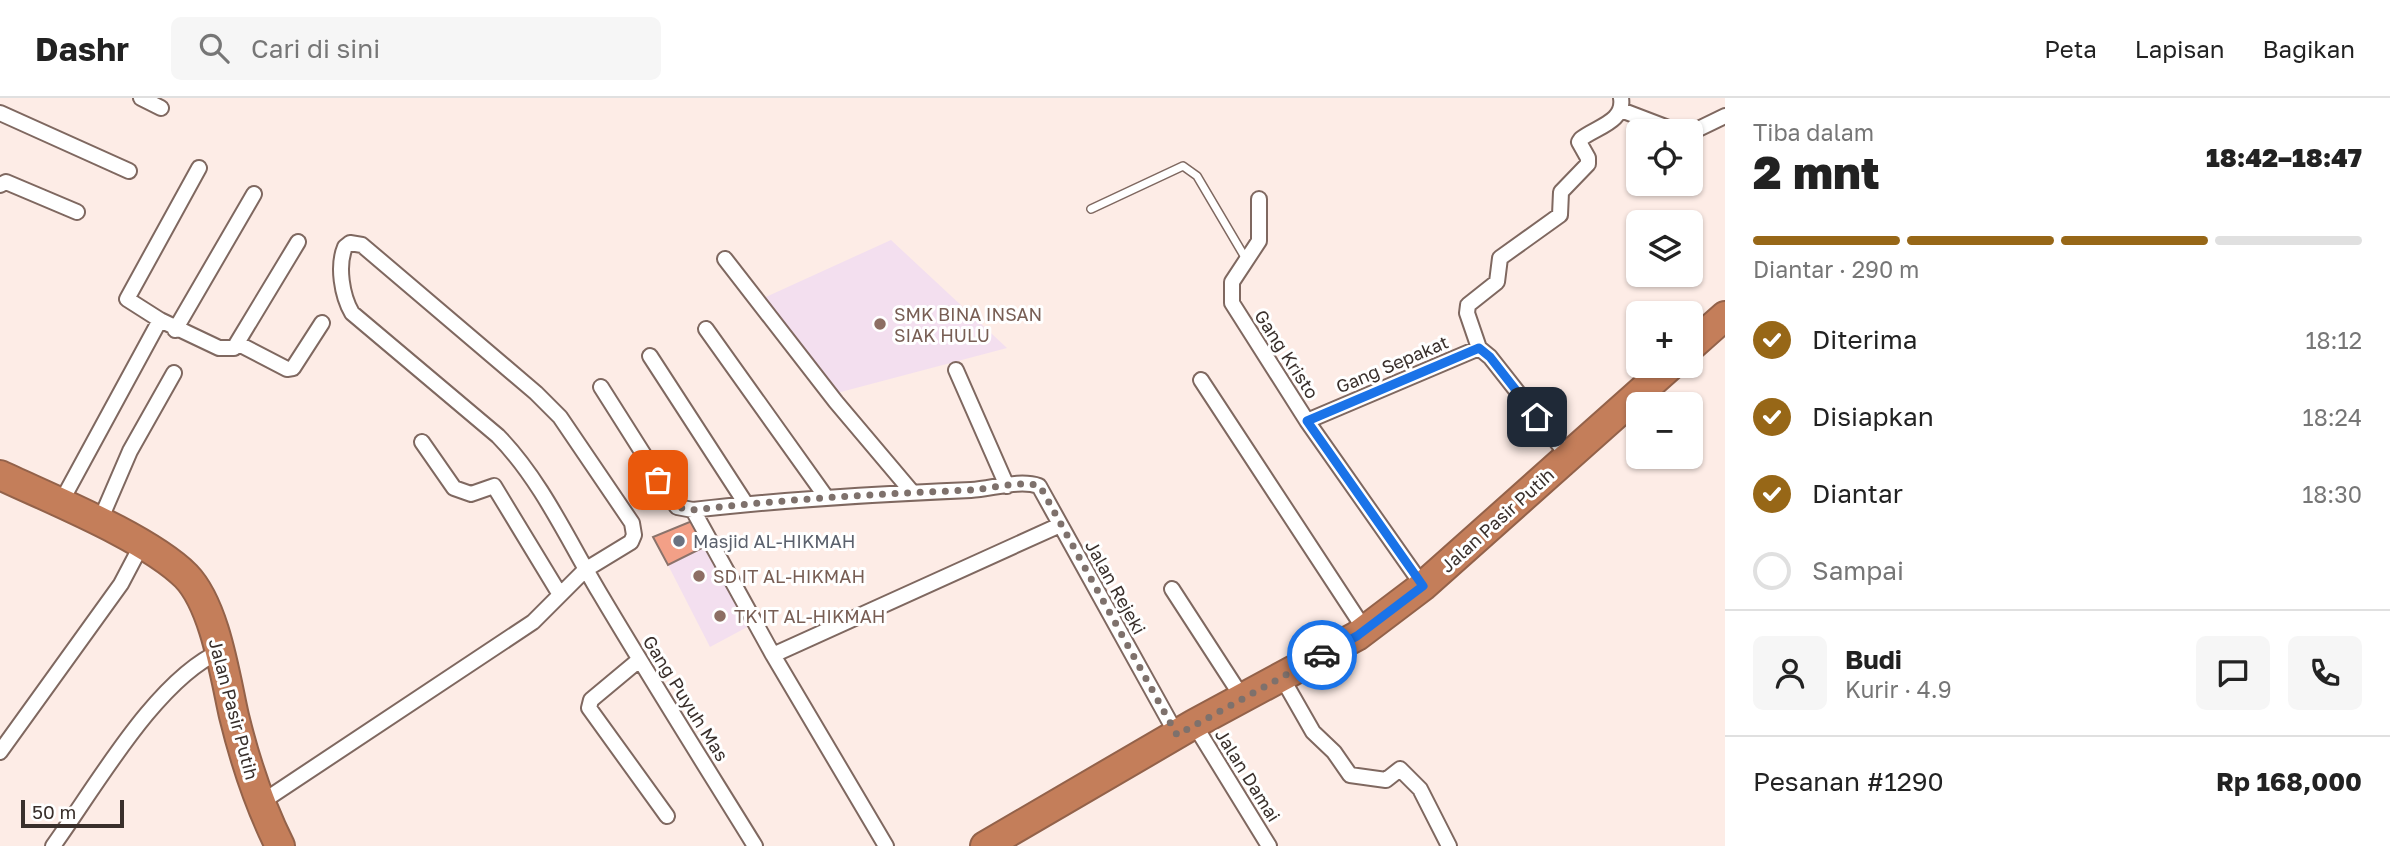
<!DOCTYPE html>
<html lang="id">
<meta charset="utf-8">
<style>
body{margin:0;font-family:"Golos Text",sans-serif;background:#f6f6f6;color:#222;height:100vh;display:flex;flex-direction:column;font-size:26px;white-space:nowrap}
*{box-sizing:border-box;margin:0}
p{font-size:23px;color:#767676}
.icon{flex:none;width:38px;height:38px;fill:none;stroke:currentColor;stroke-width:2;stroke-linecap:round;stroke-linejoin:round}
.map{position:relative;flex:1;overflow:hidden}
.panel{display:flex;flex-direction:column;background:#fff;width:665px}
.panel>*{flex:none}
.buttons{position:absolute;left:1626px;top:21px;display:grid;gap:14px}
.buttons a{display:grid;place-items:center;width:77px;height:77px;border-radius:10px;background:#fff;box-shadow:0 2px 5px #0004;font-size:35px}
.scale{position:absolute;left:21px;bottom:18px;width:103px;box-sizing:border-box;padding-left:7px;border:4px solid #392f2b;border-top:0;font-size:19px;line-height:24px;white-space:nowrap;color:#392f2b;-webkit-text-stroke:5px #fff;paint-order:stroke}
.pin{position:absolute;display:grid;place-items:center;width:60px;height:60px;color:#fff;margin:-30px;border-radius:14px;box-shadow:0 4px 10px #0006}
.courier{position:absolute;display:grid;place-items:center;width:70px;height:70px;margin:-35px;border:5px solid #1a73e8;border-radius:50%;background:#fff;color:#222;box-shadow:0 2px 9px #0007}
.headline em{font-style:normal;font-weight:800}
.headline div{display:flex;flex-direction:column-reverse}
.headline{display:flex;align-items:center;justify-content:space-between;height:119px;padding:0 28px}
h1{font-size:46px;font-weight:800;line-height:52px}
.bar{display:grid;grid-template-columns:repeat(4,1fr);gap:10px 7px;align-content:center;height:84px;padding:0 28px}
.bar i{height:9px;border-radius:5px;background:#e0e0e0}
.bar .on{background:#976717}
.bar p{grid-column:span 4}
.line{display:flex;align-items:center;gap:18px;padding:0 28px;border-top:2px solid #e0e0e0}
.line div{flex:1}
.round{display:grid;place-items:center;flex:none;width:74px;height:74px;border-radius:10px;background:#f6f6f6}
ol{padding:0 28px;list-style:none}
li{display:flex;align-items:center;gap:21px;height:77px}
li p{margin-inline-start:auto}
li .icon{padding:7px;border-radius:50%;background:#976717;color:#fff;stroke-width:4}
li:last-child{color:#767676}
li i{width:38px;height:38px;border:4px solid #e0e0e0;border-radius:50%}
header{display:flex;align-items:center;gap:42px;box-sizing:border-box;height:98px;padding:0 35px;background:#fff;border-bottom:2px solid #e0e0e0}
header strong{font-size:33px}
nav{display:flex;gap:38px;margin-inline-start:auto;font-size:24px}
.search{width:490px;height:63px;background:#f6f6f6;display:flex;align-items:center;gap:18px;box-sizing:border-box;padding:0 24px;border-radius:10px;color:#767676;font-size:26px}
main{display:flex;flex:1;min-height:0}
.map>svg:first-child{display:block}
.education{fill:#f3dfef}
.building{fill:#f3a087;stroke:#8b736b;stroke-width:2}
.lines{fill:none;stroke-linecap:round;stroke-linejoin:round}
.lane-casing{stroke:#7f6860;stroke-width:10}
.street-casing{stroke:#7f6860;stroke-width:18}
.highway-casing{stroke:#93624a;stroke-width:32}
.lane{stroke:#fff;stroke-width:7}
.street{stroke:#fff;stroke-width:14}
.highway{stroke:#c47e5a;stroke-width:28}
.done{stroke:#7e716c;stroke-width:7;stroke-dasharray:0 12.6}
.route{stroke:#1a73e8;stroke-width:9}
.education-dot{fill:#8d6e63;stroke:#fff;stroke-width:2.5}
.worship-dot{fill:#6b7280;stroke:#fff;stroke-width:2.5}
.labels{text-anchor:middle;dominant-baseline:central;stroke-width:6;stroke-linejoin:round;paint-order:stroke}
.education-label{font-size:18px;fill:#785e54;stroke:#fff;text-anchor:start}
.street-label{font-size:18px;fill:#392f2b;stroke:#fff}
.worship-label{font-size:18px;fill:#5b616d;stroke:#fff;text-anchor:start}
</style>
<header>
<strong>Dashr</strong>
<div class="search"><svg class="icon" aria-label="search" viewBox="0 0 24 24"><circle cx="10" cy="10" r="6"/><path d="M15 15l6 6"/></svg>Cari di sini</div>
<nav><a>Peta</a><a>Lapisan</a><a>Bagikan</a></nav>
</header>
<main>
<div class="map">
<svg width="1725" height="748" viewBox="0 0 1725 748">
<rect width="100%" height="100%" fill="#fdece6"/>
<!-- education -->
<path class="education" d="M 891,142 L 1007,250 L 837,295 L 759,202 Z
M 706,448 L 751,527 L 710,549 L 668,467 Z"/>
<!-- building -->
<path class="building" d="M 692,423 L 706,448 L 668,467 L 653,439 Z"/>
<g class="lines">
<!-- lane casing -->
<g class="lane-casing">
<path id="lane" d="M 1091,111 L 1183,68 L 1197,78 L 1246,161"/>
</g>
<!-- street casing -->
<g class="street-casing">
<path id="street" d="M 141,0 L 161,10
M 1621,12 L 1676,33
M 0,15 L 129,73
M 1690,35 L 1725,18
M 0,87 L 6,84 L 77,114
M 1259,101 L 1259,143 L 1232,184 L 1232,205 L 1307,323 L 1423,488
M 725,161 L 836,304 L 912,394
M 160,222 L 127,201 L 199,70
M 706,231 L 826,399
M 175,232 L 254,96
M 237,245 L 287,271 L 293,270 L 322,225
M 1479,250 L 1467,215 L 1468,207 L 1497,184 L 1500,160 L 1560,117 L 1561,94 L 1588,66 L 1588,60 L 1579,44 L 1581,41 C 1596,29 1625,24 1621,0
M 650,258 L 746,406
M 956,272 L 1007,388
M 1201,282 L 1365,532
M 601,289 L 677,409 L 693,412 C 786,401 878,396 971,392 C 992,391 1019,381 1039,388 L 1177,637
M 1307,323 L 1479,250 L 1490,259 L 1568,358
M 422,344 L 454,390 L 471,396 L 494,388 L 559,495
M 60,406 L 160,222 L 219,250 L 234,250 L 298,144
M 693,412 L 773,557 L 886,748
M 99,425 L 130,353 L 174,275
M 1172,491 L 1242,599
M 773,557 L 1060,427
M 639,562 L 591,602 L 589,610 L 667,718
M 1281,578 L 1313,634 L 1334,654 L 1350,677 L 1386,682 L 1400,671 L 1420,691 L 1449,748
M 1194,626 L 1269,748
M 0,654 L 121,486 L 141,448
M 259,706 L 533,524 L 585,472 L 631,444 L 634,437 L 632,425 L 560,319 L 536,295 L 362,147 L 350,145 L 345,149 C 337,168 342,198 352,215 L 498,338 C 541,382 568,442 599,494 C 650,580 703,664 755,748
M 53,748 C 95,690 156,581 221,553"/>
</g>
<!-- highway casing -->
<g class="highway-casing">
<path id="highway" d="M 1690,249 L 1725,218
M 0,377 C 51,401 148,440 186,478 C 215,508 225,578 234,618 C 245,663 259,706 280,748
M 985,748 L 1194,626 L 1357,538 L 1423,488 L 1670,268"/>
</g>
<!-- lane -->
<use href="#lane" class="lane"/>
<!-- street -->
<use href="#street" class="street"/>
<!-- highway -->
<use href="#highway" class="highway"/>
</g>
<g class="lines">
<!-- done -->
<path class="done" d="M 658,382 L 677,409 L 693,412 C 786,401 878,396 971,392 C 992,391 1018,382 1040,388 L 1177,637 L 1322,557"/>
<!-- route -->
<path class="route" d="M 1322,557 L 1357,538 L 1423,488 L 1307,323 L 1479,250 L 1490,259 L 1537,319"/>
</g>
<!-- markers -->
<g class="education-dot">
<circle cx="880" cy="226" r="7"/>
<circle cx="699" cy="478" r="7"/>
<circle cx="720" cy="518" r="7"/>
</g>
<circle class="worship-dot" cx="679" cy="443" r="7"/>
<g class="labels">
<!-- education labels -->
<g class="education-label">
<text x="894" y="216">SMK BINA INSAN<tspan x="894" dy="21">SIAK HULU</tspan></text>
<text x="713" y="478">SD IT AL-HIKMAH</text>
<text x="734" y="518">TK IT AL-HIKMAH</text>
</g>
<!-- street labels -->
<g class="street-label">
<text transform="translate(1287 256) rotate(57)">Gang Kristo</text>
<text transform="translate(1392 266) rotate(-23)">Gang Sepakat</text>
<text transform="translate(1497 422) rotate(-42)">Jalan Pasir Putih</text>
<text transform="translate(1116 489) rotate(61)">Jalan Rejeki</text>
<text transform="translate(686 600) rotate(58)">Gang Puyuh Mas</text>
<text transform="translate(234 611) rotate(75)">Jalan Pasir Putih</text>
<text transform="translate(1248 677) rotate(58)">Jalan Damai</text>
</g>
<!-- worship labels -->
<g class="worship-label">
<text x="693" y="443">Masjid AL-HIKMAH</text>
</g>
</g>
</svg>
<div class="buttons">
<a><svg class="icon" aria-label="locate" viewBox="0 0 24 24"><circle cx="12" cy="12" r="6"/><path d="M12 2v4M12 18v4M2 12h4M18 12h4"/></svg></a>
<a><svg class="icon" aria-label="layers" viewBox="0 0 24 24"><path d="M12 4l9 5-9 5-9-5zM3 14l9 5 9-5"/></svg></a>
<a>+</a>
<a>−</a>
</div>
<div class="scale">50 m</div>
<div class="pin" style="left:658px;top:382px;background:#ea580c"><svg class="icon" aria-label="bag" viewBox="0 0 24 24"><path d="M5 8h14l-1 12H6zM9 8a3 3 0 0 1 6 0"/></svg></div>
<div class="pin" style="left:1537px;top:319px;background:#1f2937"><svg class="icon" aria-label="home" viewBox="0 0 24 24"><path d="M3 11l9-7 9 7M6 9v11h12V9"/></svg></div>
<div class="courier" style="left:1322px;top:557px"><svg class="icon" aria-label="car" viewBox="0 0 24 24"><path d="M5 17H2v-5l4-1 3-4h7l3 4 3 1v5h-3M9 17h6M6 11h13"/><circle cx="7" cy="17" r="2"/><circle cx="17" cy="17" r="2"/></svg></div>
</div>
<section class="panel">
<div class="headline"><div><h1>2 mnt</h1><p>Tiba dalam</p></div><em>18:42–18:47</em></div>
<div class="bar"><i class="on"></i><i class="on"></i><i class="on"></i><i></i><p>Diantar · 290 m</p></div>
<ol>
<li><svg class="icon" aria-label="check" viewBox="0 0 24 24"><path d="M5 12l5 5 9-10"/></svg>Diterima<p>18:12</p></li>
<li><svg class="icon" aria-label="check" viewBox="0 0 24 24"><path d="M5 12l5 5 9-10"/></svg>Disiapkan<p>18:24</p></li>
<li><svg class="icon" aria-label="check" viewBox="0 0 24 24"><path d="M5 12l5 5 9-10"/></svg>Diantar<p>18:30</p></li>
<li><i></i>Sampai</li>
</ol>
<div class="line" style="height:126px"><a class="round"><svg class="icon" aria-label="person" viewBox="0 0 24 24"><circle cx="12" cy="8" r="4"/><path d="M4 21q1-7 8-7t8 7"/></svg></a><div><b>Budi</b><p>Kurir · 4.9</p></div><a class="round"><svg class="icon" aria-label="chat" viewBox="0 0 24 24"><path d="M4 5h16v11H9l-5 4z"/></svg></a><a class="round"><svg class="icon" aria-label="phone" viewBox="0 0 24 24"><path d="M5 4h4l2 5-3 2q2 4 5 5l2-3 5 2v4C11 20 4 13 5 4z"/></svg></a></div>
<div class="line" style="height:91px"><div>Pesanan #1290</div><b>Rp 168,000</b></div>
</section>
</main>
